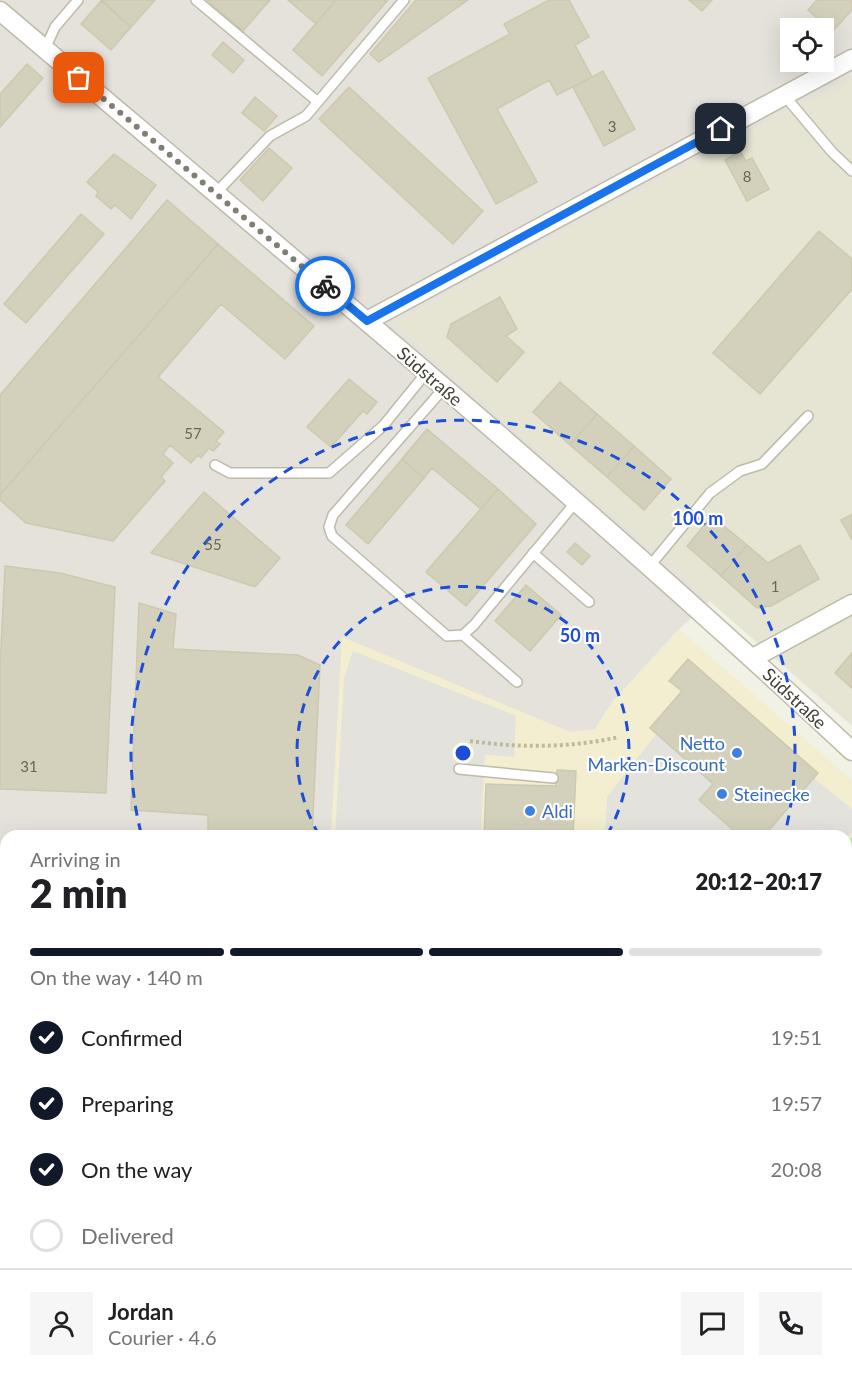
<!DOCTYPE html>
<meta charset="utf-8">
<style>
body{margin:0;font-family:Lato,sans-serif;background:#f6f6f6;color:#202124;height:100vh;display:flex;flex-direction:column;font-size:22px;white-space:nowrap}
*{box-sizing:border-box;margin:0}
p{font-size:20px;color:#757577}
.icon{flex:none;width:33px;height:33px;fill:none;stroke:currentColor;stroke-width:2;stroke-linecap:round;stroke-linejoin:round}
.map{position:relative;flex:1;overflow:hidden}
.sheet{position:absolute;left:0px;top:830px;width:852px;height:560px;display:flex;flex-direction:column;background:#fff;border-radius:18px 18px 0 0;box-shadow:0 6px 24px #0002}
.sheet>*{flex:none}
.tools{position:absolute;left:780px;top:18px;display:grid;gap:12px}
.tools a{display:grid;place-items:center;width:54px;height:54px;border-radius:0px;background:#fff;box-shadow:0 6px 24px #0002;font-size:30px}
.pin{position:absolute;display:grid;place-items:center;width:51px;height:51px;color:#fff;margin:-26px;border-radius:12px;box-shadow:0 3px 9px #0006}
.courier{position:absolute;display:grid;place-items:center;width:60px;height:60px;margin:-30px;border:4px solid #1a73e8;border-radius:50%;background:#fff;color:#222;box-shadow:0 2px 8px #0007}
.overview em{font-style:normal;font-weight:800}
.overview div{display:flex;flex-direction:column-reverse}
.overview{display:flex;align-items:center;justify-content:space-between;height:102px;padding:0 30px}
h1{font-size:39px;font-weight:800;line-height:45px}
.bar{display:grid;grid-template-columns:repeat(4,1fr);gap:9px 6px;align-content:center;height:72px;padding:0 30px}
.bar i{height:8px;border-radius:4px;background:#e0e0e0}
.bar .current{background:#111827}
.bar p{grid-column:span 4}
.line{display:flex;align-items:center;gap:15px;padding:0 30px;border-top:2px solid #e0e0e0}
.line div{flex:1}
.round{display:grid;place-items:center;flex:none;width:63px;height:63px;border-radius:0px;background:#f6f6f6}
ol{padding:0 30px;list-style:none}
li{display:flex;align-items:center;gap:18px;height:66px}
li p{margin-inline-start:auto}
li .icon{padding:6px;border-radius:50%;background:#111827;color:#fff;stroke-width:4}
li:last-child{color:#757577}
li i{width:33px;height:33px;border:3px solid #e0e0e0;border-radius:50%}
.map>svg:first-child{display:block}
.residential{fill:#e6e5d3}
.commercial{fill:#f4eed0}
.industrial{fill:#e4e2da;fill-rule:evenodd}
.green{fill:#bfe6ae}
.parking{fill:#e3e2dd}
.building{fill:#d3d0bb;stroke:#cec9ae;stroke-width:1.5}
.lines{fill:none;stroke-linecap:round;stroke-linejoin:round}
.lane-casing{stroke:#bdbba8;stroke-width:12}
.street-casing{stroke:#bdbba8;stroke-width:21}
.path{stroke:#bfbb99;stroke-width:4;stroke-dasharray:3 3;stroke-linecap:butt}
.lane{stroke:#fff;stroke-width:9}
.street{stroke:#fff;stroke-width:18}
.done{stroke:#817f73;stroke-width:6;stroke-dasharray:0 10.8}
.route{stroke:#1a73e8;stroke-width:8}
.ring{fill:none;stroke:#1d4ed8;stroke-width:3;stroke-dasharray:10 8}
.shop-dot{fill:#3f7fe0;stroke:#fff;stroke-width:2}
.labels{text-anchor:middle;dominant-baseline:central;stroke-width:4.5;stroke-linejoin:round;paint-order:stroke}
.number-label{font-size:15px;fill:#686656}
.street-label{font-size:18px;fill:#444235;stroke:#fff}
.shop-label{font-size:18px;fill:#366cbe;stroke:#fff;text-anchor:start}
.centre{fill:#1d4ed8;stroke:#fff;stroke-width:3}
.ring-label{font-size:18px;text-anchor:middle;font-weight:bold;fill:#1d4ed8;stroke:#fff;stroke-width:4.5;stroke-linejoin:round;paint-order:stroke}
</style>
<div class="map">
<svg width="852" height="1388" viewBox="0 0 852 1388">
<rect width="100%" height="100%" fill="#f2f1e5"/>
<!-- residential -->
<path class="residential" d="M 852,77 L 852,726 L 393,323 Z
M 0,936 L 6,937 L 6,1383 L 846,1383 L 846,954 L 852,954 L 852,1388 L 0,1388 Z"/>
<!-- commercial -->
<path class="commercial" d="M 679,629 L 852,780 L 852,837 L 846,844 L 846,836 L 331,836 L 342,636 L 571,732 L 595,729 L 613,701 Z"/>
<!-- industrial -->
<path class="industrial" d="M 0,0 L 852,0 L 852,77 L 393,323 L 710,601 L 679,629 L 613,701 L 595,729 L 570,732 L 342,637 L 331,835 L 6,836 L 6,937 L 0,936 ZM 790,28 L 824,28 L 824,62 L 790,62 Z"/>
<!-- green -->
<path class="green" d="M 852,837 L 852,943 L 846,943 L 846,844 Z
M 6,1284 L 6,1383 L 96,1383 L 100,1388 L 0,1388 L 0,1289 Z"/>
<!-- parking -->
<path class="parking" d="M 353,651 L 516,716 L 514,757 L 485,755 L 481,835 L 335,836 L 344,678 Z
M 656,734 L 713,784 L 699,800 L 740,836 L 605,836 L 607,797 Z
M 814,778 L 852,809 L 852,832 L 846,838 L 846,836 L 764,836 Z"/>
<!-- building -->
<path class="building" d="M 102,0 L 155,0 L 131,27 Z
M 207,0 L 270,0 L 243,31 Z
M 288,0 L 336,0 L 316,24 Z
M 336,0 L 388,0 L 322,76 L 293,50 Z
M 416,0 L 468,0 L 379,62 L 370,54 Z
M 549,0 L 569,0 L 589,37 L 575,45 L 592,77 L 557,95 L 549,80 L 497,109 L 537,182 L 496,204 L 428,78 L 510,34 L 504,24 Z
M 689,0 L 712,0 L 702,11 Z
M 817,0 L 852,0 L 852,10 L 832,32 L 808,10 Z
M 101,1 L 131,27 L 111,50 L 81,24 Z
M 223,42 L 244,60 L 233,73 L 212,55 Z
M 27,64 L 43,78 L 0,127 L 0,94 Z
M 603,71 L 635,129 L 604,146 L 573,87 Z
M 349,87 L 483,211 L 453,244 L 319,119 Z
M 255,97 L 277,116 L 264,131 L 242,113 Z
M 269,148 L 292,168 L 263,201 L 240,180 Z
M 740,151 L 746,161 L 752,158 L 769,189 L 747,201 L 725,160 Z
M 114,154 L 156,185 L 131,219 L 115,205 L 111,209 L 96,196 L 98,192 L 87,182 Z
M 167,200 L 218,244 L 0,495 L 0,395 Z
M 81,214 L 104,234 L 26,323 L 4,304 Z
M 819,231 L 852,259 L 852,289 L 760,394 L 713,353 Z
M 218,244 L 314,326 L 285,359 L 221,304 L 158,377 L 224,432 L 216,441 L 220,444 L 213,451 L 209,448 L 201,458 L 198,455 L 191,463 L 170,445 L 163,454 L 173,463 L 161,477 L 165,481 L 113,541 L 26,523 L 0,500 L 0,495 Z
M 500,297 L 517,329 L 506,336 L 524,352 L 497,382 L 447,337 L 451,324 Z
M 349,379 L 377,402 L 367,414 L 363,411 L 331,447 L 307,427 Z
M 560,382 L 597,414 L 570,445 L 533,412 Z
M 597,414 L 634,446 L 607,477 L 570,445 Z
M 427,429 L 498,489 L 481,509 L 432,468 L 424,478 L 402,459 Z
M 634,446 L 671,479 L 644,510 L 607,477 Z
M 402,459 L 424,478 L 368,544 L 346,525 Z
M 498,489 L 536,524 L 466,606 L 426,572 Z
M 204,492 L 280,558 L 255,587 L 151,553 Z
M 852,514 L 852,540 L 841,520 Z
M 712,516 L 747,545 L 721,576 L 687,546 Z
M 575,543 L 590,556 L 582,565 L 567,552 Z
M 747,545 L 768,563 L 800,545 L 819,579 L 771,606 L 757,608 L 721,576 Z
M 5,566 L 60,573 L 115,587 L 106,793 L 0,789 L 0,668 Z
M 526,585 L 561,615 L 530,651 L 495,621 Z
M 139,603 L 176,614 L 173,649 L 298,655 L 320,665 L 312,836 L 208,836 L 208,815 L 131,810 Z
M 852,653 L 852,688 L 835,673 Z
M 688,659 L 818,773 L 764,836 L 740,836 L 699,800 L 713,784 L 650,728 L 682,691 L 669,681 Z
M 557,770 L 576,771 L 573,836 L 484,836 L 486,784 L 556,786 Z
M 0,963 L 6,963 L 6,1000 L 0,993 Z
M 846,1001 L 852,1001 L 852,1034 L 846,1034 Z
M 846,1086 L 852,1094 L 852,1107 L 846,1112 Z
M 852,1107 L 852,1139 L 846,1132 L 846,1112 Z
M 6,1149 L 6,1172 L 0,1165 L 0,1154 Z
M 849,1228 L 852,1232 L 852,1270 L 846,1275 L 846,1231 Z
M 352,1383 L 410,1383 L 404,1388 L 357,1388 Z
M 538,1383 L 565,1383 L 569,1388 L 532,1388 Z
M 694,1383 L 714,1383 L 718,1388 L 688,1388 Z"/>
<g class="lines">
<!-- lane casing -->
<g class="lane-casing">
<path id="lane" d="M 196,0 L 318,102
M 45,49 L 55,27 L 78,0
M 784,95 L 832,152 L 852,171
M 216,193 L 270,136 L 306,116 L 404,0
M 444,388 L 333,515 L 329,527 L 332,536 L 447,636 L 463,635 L 474,625 L 575,503
M 215,465 L 230,473 L 329,473 L 383,426 L 426,373
M 533,553 L 589,602
M 649,567 L 710,493 L 740,471 L 762,464 L 808,416
M 463,635 L 517,682
M 459,769 L 553,778"/>
</g>
<!-- street casing -->
<g class="street-casing">
<path id="street" d="M 0,11 C 287,254 577,494 852,751
M 367,321 L 852,59
M 753,658 L 852,604
M 0,927 L 6,927
M 846,968 L 852,969
M 0,1047 L 6,1054
M 846,1183 L 852,1190
M 275,1383 L 280,1388
M 626,1383 L 630,1388
M 459,1388 L 464,1383"/>
</g>
<!-- path -->
<path class="path" d="M 470,741 C 520,748 570,748 619,737"/>
<!-- lane -->
<use href="#lane" class="lane"/>
<!-- street -->
<use href="#street" class="street"/>
</g>
<g class="lines">
<!-- done -->
<path class="done" d="M 79,78 L 325,286"/>
<!-- route -->
<path class="route" d="M 325,286 L 367,321 L 721,129"/>
</g>
<!-- distance rings -->
<g class="ring">
<path d="M319 835A166 166 0 1 1 607 835"/>
<path d="M141 833A332 332 0 1 1 785 833"/>
</g>
<!-- markers -->
<g class="shop-dot">
<circle cx="737" cy="753" r="6"/>
<circle cx="722" cy="794" r="6"/>
<circle cx="530" cy="811" r="6"/>
</g>
<g class="labels">
<!-- number labels -->
<g class="number-label">
<text x="612" y="126">3</text>
<text x="747" y="176">8</text>
<text x="193" y="433">57</text>
<text x="213" y="544">55</text>
<text x="775" y="586">1</text>
<text x="29" y="766">31</text>
</g>
<!-- street labels -->
<g class="street-label">
<text transform="translate(430 376) rotate(41)">Südstraße</text>
<text transform="translate(795 698) rotate(43)">Südstraße</text>
</g>
<!-- shop labels -->
<g class="shop-label">
<text x="725" y="743" text-anchor="end">Netto<tspan x="725" dy="21">Marken-Discount</tspan></text>
<text x="734" y="794">Steinecke</text>
<text x="542" y="811">Aldi</text>
</g>
</g>
<circle cx="463" cy="753" r="9" class="centre"/>
<g class="ring-label">
<text x="698" y="525">100 m</text>
<text x="580" y="642">50 m</text>
</g>
</svg>
<div class="tools">
<a><svg class="icon" aria-label="locate" viewBox="0 0 24 24"><circle cx="12" cy="12" r="6"/><path d="M12 2v4M12 18v4M2 12h4M18 12h4"/></svg></a>
</div>
<div class="pin" style="left:79px;top:78px;background:#ea580c"><svg class="icon" aria-label="bag" viewBox="0 0 24 24"><path d="M5 8h14l-1 12H6zM9 8a3 3 0 0 1 6 0"/></svg></div>
<div class="pin" style="left:721px;top:129px;background:#1f2937"><svg class="icon" aria-label="home" viewBox="0 0 24 24"><path d="M3 11l9-7 9 7M6 9v11h12V9"/></svg></div>
<div class="courier" style="left:325px;top:286px"><svg class="icon" aria-label="bike" viewBox="0 0 24 24"><circle cx="6" cy="16" r="4"/><circle cx="18" cy="16" r="4"/><path d="M6 16l4-8h5l3 8M10 8l3 8H6M13 5h3"/></svg></div>
<section class="sheet">
<div class="overview"><div><h1>2 min</h1><p>Arriving in</p></div><em>20:12–20:17</em></div>
<div class="bar"><i class="current"></i><i class="current"></i><i class="current"></i><i></i><p>On the way · 140 m</p></div>
<ol>
<li><svg class="icon" aria-label="check" viewBox="0 0 24 24"><path d="M5 12l5 5 9-10"/></svg>Confirmed<p>19:51</p></li>
<li><svg class="icon" aria-label="check" viewBox="0 0 24 24"><path d="M5 12l5 5 9-10"/></svg>Preparing<p>19:57</p></li>
<li><svg class="icon" aria-label="check" viewBox="0 0 24 24"><path d="M5 12l5 5 9-10"/></svg>On the way<p>20:08</p></li>
<li><i></i>Delivered</li>
</ol>
<div class="line" style="height:108px"><a class="round"><svg class="icon" aria-label="person" viewBox="0 0 24 24"><circle cx="12" cy="8" r="4"/><path d="M4 21q1-7 8-7t8 7"/></svg></a><div><b>Jordan</b><p>Courier · 4.6</p></div><a class="round"><svg class="icon" aria-label="chat" viewBox="0 0 24 24"><path d="M4 5h16v11H9l-5 4z"/></svg></a><a class="round"><svg class="icon" aria-label="phone" viewBox="0 0 24 24"><path d="M5 4h4l2 5-3 2q2 4 5 5l2-3 5 2v4C11 20 4 13 5 4z"/></svg></a></div>
</section>
</div>
